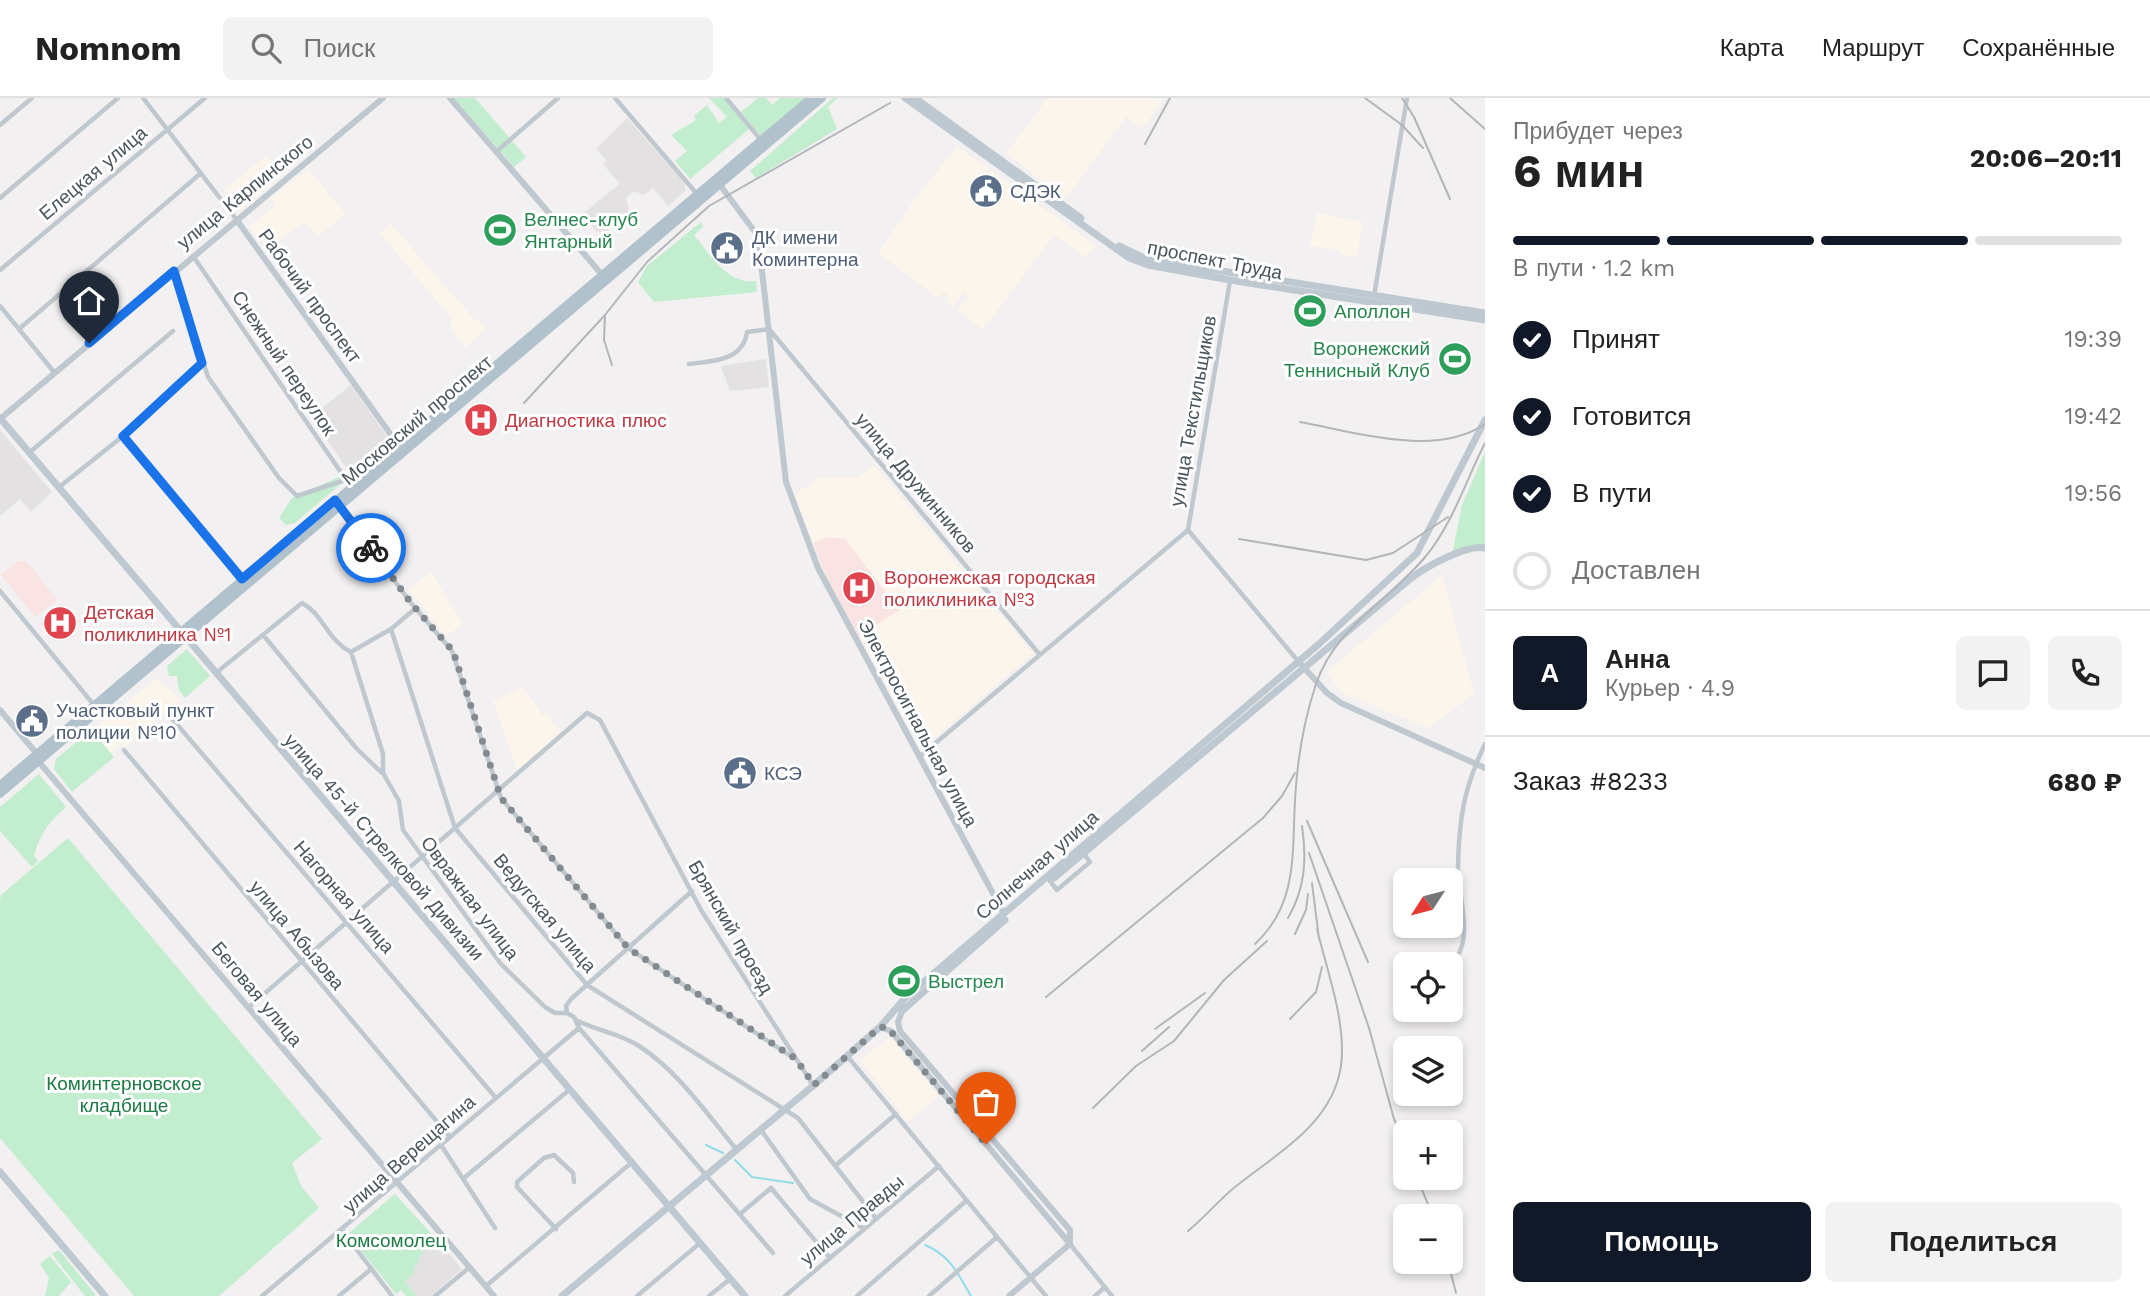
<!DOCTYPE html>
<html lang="ru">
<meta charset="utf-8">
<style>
body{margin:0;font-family:"Work Sans",sans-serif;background:#f2f2f2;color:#222;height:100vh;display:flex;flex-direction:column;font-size:26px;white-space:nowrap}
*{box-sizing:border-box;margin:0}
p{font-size:23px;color:#767676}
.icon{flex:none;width:38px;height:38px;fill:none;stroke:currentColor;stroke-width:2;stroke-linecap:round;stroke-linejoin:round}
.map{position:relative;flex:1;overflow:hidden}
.drawer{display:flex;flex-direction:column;background:#fff;width:665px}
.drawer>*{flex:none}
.needle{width:46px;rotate:234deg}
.controls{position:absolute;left:1393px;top:770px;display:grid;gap:14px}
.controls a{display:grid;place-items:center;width:70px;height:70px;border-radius:10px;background:#fff;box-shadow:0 4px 10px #0003;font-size:35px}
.pin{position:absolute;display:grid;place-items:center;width:60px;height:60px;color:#fff;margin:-72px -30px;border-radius:50% 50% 50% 0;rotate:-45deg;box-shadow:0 0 7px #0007}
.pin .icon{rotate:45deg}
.courier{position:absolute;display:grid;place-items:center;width:70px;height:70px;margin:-35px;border:5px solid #1a73e8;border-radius:50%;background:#fff;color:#222;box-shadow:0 2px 9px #0007}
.overview em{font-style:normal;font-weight:700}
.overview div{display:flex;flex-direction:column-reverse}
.overview{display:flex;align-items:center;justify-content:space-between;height:119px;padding:0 28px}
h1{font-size:46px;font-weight:700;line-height:52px}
.bar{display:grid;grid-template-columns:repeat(4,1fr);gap:10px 7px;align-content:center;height:84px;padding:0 28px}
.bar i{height:9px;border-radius:5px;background:#e0e0e0}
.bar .on{background:#111827}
.bar p{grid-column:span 4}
.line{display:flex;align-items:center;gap:18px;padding:0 28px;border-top:2px solid #e0e0e0}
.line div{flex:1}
.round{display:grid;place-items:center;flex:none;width:74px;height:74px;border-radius:10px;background:#f2f2f2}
ol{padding:0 28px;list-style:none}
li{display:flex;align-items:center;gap:21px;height:77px}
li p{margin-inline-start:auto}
li .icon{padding:7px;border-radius:50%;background:#111827;color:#fff;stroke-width:4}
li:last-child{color:#767676}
li i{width:38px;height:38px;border:4px solid #e0e0e0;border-radius:50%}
.primary-button{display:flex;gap:14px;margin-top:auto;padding:14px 28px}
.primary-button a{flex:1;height:80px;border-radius:10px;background:#111827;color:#fff;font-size:28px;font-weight:700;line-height:80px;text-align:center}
.primary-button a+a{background:#f2f2f2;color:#222}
header{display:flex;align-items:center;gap:42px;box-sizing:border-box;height:98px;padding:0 35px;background:#fff;border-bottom:2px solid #e0e0e0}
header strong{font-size:33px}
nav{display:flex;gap:38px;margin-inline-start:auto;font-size:24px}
.search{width:490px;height:63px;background:#f2f2f2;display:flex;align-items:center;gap:18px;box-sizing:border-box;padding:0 24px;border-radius:10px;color:#767676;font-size:26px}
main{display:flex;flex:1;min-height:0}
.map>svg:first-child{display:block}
.commercial{fill:#fbf5eb}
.education{fill:#e3e1e1}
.medical{fill:#fae3e3}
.green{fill:#c2edce}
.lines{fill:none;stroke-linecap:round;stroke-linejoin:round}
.stream{stroke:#91dce7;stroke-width:2}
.minor{stroke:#bfc8ce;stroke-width:4.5}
.tertiary{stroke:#bfc8ce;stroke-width:6}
.secondary{stroke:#bdc8d0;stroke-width:7}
.primary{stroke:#b1c2cd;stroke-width:8}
.rail{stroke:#b2b6ba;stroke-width:2}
.done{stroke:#848b90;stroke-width:7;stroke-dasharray:0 12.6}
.route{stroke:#1a73e8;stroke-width:9}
.labels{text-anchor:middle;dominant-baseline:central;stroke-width:6;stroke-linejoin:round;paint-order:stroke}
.street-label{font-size:19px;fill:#49555c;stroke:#fff}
.service-label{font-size:19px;fill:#4e5e75;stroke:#fff;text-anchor:start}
.leisure-label{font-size:19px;fill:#27864d;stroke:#fff;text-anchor:start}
.health-label{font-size:19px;fill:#be3a42;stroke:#fff;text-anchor:start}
.park-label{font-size:19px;fill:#1d7a44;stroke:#fff}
</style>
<header>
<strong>Nomnom</strong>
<div class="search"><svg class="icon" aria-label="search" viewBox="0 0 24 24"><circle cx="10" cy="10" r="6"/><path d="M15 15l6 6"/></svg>Поиск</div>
<nav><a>Карта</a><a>Маршрут</a><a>Сохранённые</a></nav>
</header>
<main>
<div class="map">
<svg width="1485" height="1198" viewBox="0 0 1485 1198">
<rect width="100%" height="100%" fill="#f2f0f0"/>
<!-- commercial -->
<path class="commercial" d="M 1048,0 L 1159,0 L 1162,2 L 1145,28 L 1141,29 L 1126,19 L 1066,101 L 1006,55 Z
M 957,48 L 1095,147 L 1086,159 L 1054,137 L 983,232 L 957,212 L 968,198 L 963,195 L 953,209 L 945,203 L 949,198 L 943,194 L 938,200 L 878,155 L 914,102 Z
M 266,58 L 273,65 L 280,80 L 241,112 L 225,91 Z
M 309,71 L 345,116 L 317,139 L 305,123 L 269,151 L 249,128 L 276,108 L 270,100 Z
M 1317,115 L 1363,124 L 1357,159 L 1339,156 L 1339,152 L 1310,148 Z
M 390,125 L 475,222 L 478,221 L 483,227 L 485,233 L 465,249 L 451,233 L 451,220 L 380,135 Z
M 874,367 L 1033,555 L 922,651 L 826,478 L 795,396 L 819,380 L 859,379 Z
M 431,474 L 463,526 L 446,538 L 408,491 Z
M 1442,477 L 1474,596 L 1428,630 L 1343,595 L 1326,574 Z
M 157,580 L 181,602 L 124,650 L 121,646 L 111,655 L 92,633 Z
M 523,589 L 542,617 L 546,615 L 561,634 L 517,672 L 493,603 Z
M 890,939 L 939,998 L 908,1024 L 860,962 Z"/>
<!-- education -->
<path class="education" d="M 627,20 L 685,85 L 685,93 L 668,108 L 653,90 L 644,97 L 634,93 L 626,100 L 629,114 L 604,135 L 596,133 L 582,116 L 620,86 L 603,66 L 607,63 L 596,51 Z
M 766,261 L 769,289 L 730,293 L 721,268 Z
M 351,287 L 390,343 L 350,375 L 311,319 Z
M 0,332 L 52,394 L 31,414 L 20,401 L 0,418 Z
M 395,1096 L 462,1171 L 431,1198 L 406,1198 L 401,1192 L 396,1196 L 348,1136 Z"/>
<!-- medical -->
<path class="medical" d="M 827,439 L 845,441 L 900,512 L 858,538 L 826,478 L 813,445 Z
M 18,463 L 25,463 L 33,471 L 57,502 L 35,519 L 1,477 Z
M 62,505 L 80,524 L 54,543 L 40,526 Z"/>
<!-- green -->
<path class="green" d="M 454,0 L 475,0 L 526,59 L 514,69 Z
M 709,0 L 724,0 L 749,31 L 690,81 L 675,63 L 687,53 L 671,37 L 696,22 L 694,18 L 707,7 L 719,25 L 727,19 Z
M 758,0 L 766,0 L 772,7 L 780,0 L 805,0 L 761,38 L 741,14 Z
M 833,0 L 849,0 L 837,0 L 828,9 L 837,31 L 756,80 L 750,73 Z
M 701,124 L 703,129 L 694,137 C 710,156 727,187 756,183 L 757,194 L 654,204 L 638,184 L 647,168 Z
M 1485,354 L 1485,449 L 1452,457 L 1462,407 Z
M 339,379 L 343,384 L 295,425 L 286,427 L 279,420 L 292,400 Z
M 187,551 L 210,578 L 185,600 L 179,592 L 177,578 L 169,578 L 167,568 Z
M 91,632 L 114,659 L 72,694 L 54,671 L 56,661 Z
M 39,676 L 66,709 C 49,724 40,736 34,758 L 38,763 L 32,769 L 0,733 L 0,709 Z
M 68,740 L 322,1041 L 292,1065 L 301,1088 L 319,1110 L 219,1198 L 134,1198 L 0,1040 L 0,802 L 1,797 Z
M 395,1096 L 436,1141 L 422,1154 L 411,1179 L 405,1183 L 416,1198 L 406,1198 L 401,1192 L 396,1196 L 348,1136 Z
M 59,1152 L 95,1196 L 95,1198 L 85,1198 L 52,1156 Z
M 50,1158 L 71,1184 L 59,1198 L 45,1198 L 49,1180 L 40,1166 Z"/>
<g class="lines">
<!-- stream -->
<path class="stream" d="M 706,1047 L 723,1055
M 735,1062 L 752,1079 L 793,1085
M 925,1147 C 950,1157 958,1176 971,1198"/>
<!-- minor -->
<path class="minor" d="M 143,0 L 236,121
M 615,0 L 697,96
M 726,0 L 761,42
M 0,27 L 32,0
M 496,54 L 558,0
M 0,100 L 118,0
M 193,158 L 351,389
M 0,172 L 205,0
M 174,174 L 208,279 L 279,380 L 297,398 L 345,382
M 1374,198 L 1407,0
M 0,208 L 54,274
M 19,231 L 201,75
M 689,266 C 713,263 743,263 747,234 L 769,231 L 1040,557
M 123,338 L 242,481
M 30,354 L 173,233
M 58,390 L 123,338 L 202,265
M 340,409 L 411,505 L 452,553 L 501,700 L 628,850 L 792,959
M 1188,432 L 1298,563
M 0,493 L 94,607
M 391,531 L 455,730 L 587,887 L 798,1020 L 875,1119
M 264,538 L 357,651 L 382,675
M 351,554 L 383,656 L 383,675 L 399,703 L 403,732 L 501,866 L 545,909 L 555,915 L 567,915
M 216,575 L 302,505 C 323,516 327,542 351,554 L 391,531 L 416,510
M 169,617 L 496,1000
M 124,652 L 450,1039
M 919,659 L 1188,432 L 1230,183
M 1050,783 L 1057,792 L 1090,764 L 1084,756
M 1457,859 C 1473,834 1457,796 1458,768 C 1459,720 1464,690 1485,646
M 248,910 L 587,615 L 600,622 L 701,812 L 813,987
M 578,923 C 598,933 619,935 639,948 C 678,973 707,1016 736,1051
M 579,930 L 773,1155
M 848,959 L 1046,1198
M 761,1032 L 810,1101 L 863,1130
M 441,1047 L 495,1130
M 836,1067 L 896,1016
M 464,1080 L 569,992
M 740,1116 L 771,1090 L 829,1159
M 556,1131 L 517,1089 L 517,1084 L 544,1060 L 554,1057 L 573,1075 L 574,1084
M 342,1132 L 392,1198
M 1070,1146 L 1112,1198
M 486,1188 L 631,1065
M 262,1198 L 579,930 L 574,919 L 567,915 L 566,908 L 571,901 L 692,793
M 339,1198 L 371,1171
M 435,1198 L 470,1169
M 637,1198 L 700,1145
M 709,1198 L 730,1181
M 785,1198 L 939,1068
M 857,1198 L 966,1103
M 929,1198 L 997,1139
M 1095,1198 L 1105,1189"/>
<!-- tertiary -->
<path class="tertiary" d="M 450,0 L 604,179
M 720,87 L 758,138 L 786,384 L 818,470 L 1004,816
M 236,121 L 399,348
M 0,321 L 383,0
M 1298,563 L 1327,595 L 1341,605 L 1485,670
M 0,612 L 37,656 L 39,664 L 494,1198
M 902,913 L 898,924 L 900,933 L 1070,1132 L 1070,1146
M 880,929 L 891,933 L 1070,1146
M 1009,1198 L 1070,1146"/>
<!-- secondary -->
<path class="secondary" d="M 905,0 L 1129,160 L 1148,167 L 1230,182 L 1485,222
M 915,0 L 1081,120
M 1119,148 L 1146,161 L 1485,215
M 0,320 L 745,1198
M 1054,780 L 1410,481 C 1425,469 1467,446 1485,450
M 902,913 L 1005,822
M 0,1074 L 105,1198
M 562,1198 L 814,987 L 880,929 L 905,900 L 1319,546 L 1417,455 L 1485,322"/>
<!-- primary -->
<path class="primary" d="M 0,687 L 811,0
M 0,696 L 822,0"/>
<!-- rail -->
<path class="rail" d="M 1365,0 L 1402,27 L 1423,50
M 1402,0 L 1414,19 L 1450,101
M 1450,0 L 1485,31
M 1145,46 L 1170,0
M 605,217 L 604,242 L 612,267
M 524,305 L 605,217 L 647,164 L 709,108 L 890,5
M 1300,324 C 1356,334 1435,360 1485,326
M 1239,441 L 1366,462 L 1393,455 L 1448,419
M 1307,723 L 1368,864
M 1309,755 L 1369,930 L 1394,1021 L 1405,1047
M 1312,785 L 1319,841
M 1288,820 C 1305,791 1307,761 1302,728
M 1295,836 L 1306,812 L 1308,796
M 1255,846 C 1298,806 1292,756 1295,702 C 1297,665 1304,622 1316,586 C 1335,529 1389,503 1426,458 C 1453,425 1466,382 1485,345
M 1046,899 L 1263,720 L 1282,698 L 1295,675
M 1290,921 L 1316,894 L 1322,869
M 1155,931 L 1205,895
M 1142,953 L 1169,929
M 1093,1010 L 1136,968 L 1174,943 L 1224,882 L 1267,843
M 1417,1080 L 1433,1118
M 1188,1133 C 1205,1119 1219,1102 1235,1089 C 1281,1052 1343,1020 1342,952 C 1342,912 1326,869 1317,831
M 1448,1164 L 1456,1195"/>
</g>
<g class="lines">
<!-- done -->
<path class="done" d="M 371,450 L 411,505 L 453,553 L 501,700 L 628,850 L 796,961 L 814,987 L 880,929 L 888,930 L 986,1046"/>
<!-- route -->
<path class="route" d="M 89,245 L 174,173 L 202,265 L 123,338 L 242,481 L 335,402 L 371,450"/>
</g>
<!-- icons -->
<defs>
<g id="civic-disc" transform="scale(1.75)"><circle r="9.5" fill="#5c6f8a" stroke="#fff"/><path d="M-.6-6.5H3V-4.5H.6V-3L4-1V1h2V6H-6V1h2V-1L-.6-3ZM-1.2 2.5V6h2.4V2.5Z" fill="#fff"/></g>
<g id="stadium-disc" transform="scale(1.75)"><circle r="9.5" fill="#2e9e5b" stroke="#fff"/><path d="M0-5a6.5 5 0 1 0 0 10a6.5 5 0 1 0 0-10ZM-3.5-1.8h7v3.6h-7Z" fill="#fff"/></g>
<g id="hospital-disc" transform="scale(1.75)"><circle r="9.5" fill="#e0444e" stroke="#fff"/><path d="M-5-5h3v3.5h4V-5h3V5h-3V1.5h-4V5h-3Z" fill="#fff"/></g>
</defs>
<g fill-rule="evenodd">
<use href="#civic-disc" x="986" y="93"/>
<use href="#stadium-disc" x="500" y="132"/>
<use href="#civic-disc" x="727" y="150"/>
<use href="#stadium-disc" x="1310" y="213"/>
<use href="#stadium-disc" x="1455" y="261"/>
<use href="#hospital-disc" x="481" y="322"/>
<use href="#hospital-disc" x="859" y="490"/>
<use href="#hospital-disc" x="60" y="525"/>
<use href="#civic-disc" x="32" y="623"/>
<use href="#civic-disc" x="740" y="675"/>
<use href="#stadium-disc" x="904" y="883"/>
</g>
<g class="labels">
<!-- street labels -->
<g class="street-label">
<text transform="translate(93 75) rotate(-40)">Елецкая улица</text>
<text transform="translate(245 94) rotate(-39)">улица Карпинского</text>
<text transform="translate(1215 162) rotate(11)">проспект Труда</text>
<text transform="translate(310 198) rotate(54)">Рабочий проспект</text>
<text transform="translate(284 265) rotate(56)">Снежный переулок</text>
<text transform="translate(1193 313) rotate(-80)">улица Текстильщиков</text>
<text transform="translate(417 322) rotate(-40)">Московский проспект</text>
<text transform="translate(916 385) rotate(50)">улица Дружинников</text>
<text transform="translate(918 625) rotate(62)">Электросигнальная улица</text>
<text transform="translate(384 749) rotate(49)">улица 45-й Стрелковой Дивизии</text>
<text transform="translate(1037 767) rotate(-41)">Солнечная улица</text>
<text transform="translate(344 799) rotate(49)">Нагорная улица</text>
<text transform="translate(470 800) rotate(53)">Овражная улица</text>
<text transform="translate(545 815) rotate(50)">Ведугская улица</text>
<text transform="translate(731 829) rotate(60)">Брянский проезд</text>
<text transform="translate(297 837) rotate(50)">улица Абызова</text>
<text transform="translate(257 896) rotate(50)">Беговая улица</text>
<text transform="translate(409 1056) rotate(-41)">улица Верещагина</text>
<text transform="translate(852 1122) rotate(-40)">улица Правды</text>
</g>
<!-- service labels -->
<g class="service-label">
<text x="1010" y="93">СДЭК</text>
<text x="752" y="139">ДК имени<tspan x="752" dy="22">Коминтерна</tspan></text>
<text x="56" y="612">Участковый пункт<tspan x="56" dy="22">полиции №10</tspan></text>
<text x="764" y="675">КСЭ</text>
</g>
<!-- leisure labels -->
<g class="leisure-label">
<text x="524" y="121">Велнес-клуб<tspan x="524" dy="22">Янтарный</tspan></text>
<text x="1334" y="213">Аполлон</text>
<text x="1430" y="250" text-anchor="end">Воронежский<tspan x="1430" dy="22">Теннисный Клуб</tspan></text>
<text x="928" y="883">Выстрел</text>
</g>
<!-- health labels -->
<g class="health-label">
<text x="505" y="322">Диагностика плюс</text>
<text x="884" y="479">Воронежская городская<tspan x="884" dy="22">поликлиника №3</tspan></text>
<text x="84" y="514">Детская<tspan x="84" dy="22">поликлиника №1</tspan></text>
</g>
<!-- park labels -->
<g class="park-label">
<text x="124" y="985">Коминтерновское<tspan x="124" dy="22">кладбище</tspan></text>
<text x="391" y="1142">Комсомолец</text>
</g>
</g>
</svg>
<div class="controls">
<a><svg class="needle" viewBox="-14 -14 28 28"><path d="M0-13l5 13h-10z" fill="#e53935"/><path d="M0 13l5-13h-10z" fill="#767676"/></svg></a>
<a><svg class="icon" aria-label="locate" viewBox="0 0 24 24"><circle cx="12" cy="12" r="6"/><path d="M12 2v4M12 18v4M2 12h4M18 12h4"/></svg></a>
<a><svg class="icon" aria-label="layers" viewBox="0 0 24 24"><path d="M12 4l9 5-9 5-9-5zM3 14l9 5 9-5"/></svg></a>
<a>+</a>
<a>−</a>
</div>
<div class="pin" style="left:986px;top:1046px;background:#ea580c"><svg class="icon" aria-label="bag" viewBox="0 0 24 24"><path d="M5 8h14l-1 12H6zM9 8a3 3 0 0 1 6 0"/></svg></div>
<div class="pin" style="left:89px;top:245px;background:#1f2937"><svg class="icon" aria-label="home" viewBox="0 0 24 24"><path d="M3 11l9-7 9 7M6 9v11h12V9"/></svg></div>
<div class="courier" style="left:371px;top:450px"><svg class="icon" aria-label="bike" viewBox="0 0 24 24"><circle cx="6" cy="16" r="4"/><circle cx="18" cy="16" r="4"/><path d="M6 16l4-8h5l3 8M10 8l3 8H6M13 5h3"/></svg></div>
</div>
<section class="drawer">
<div class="overview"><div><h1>6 мин</h1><p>Прибудет через</p></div><em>20:06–20:11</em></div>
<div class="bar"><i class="on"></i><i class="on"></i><i class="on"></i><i></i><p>В пути · 1.2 km</p></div>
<ol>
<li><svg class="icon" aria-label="check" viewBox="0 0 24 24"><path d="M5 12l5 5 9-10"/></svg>Принят<p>19:39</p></li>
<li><svg class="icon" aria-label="check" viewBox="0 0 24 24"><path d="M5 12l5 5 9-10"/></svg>Готовится<p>19:42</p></li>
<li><svg class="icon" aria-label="check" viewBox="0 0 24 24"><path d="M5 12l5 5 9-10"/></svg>В пути<p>19:56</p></li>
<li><i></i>Доставлен</li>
</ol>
<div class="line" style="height:126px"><b class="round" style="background:#111827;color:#fff">А</b><div><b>Анна</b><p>Курьер · 4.9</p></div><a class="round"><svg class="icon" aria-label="chat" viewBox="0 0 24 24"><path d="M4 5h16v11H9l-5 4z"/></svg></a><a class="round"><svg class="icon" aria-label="phone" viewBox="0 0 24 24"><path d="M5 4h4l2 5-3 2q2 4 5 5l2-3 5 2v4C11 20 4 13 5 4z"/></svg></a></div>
<div class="line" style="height:91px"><div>Заказ #8233</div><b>680 ₽</b></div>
<div class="primary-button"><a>Помощь</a><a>Поделиться</a></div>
</section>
</main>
